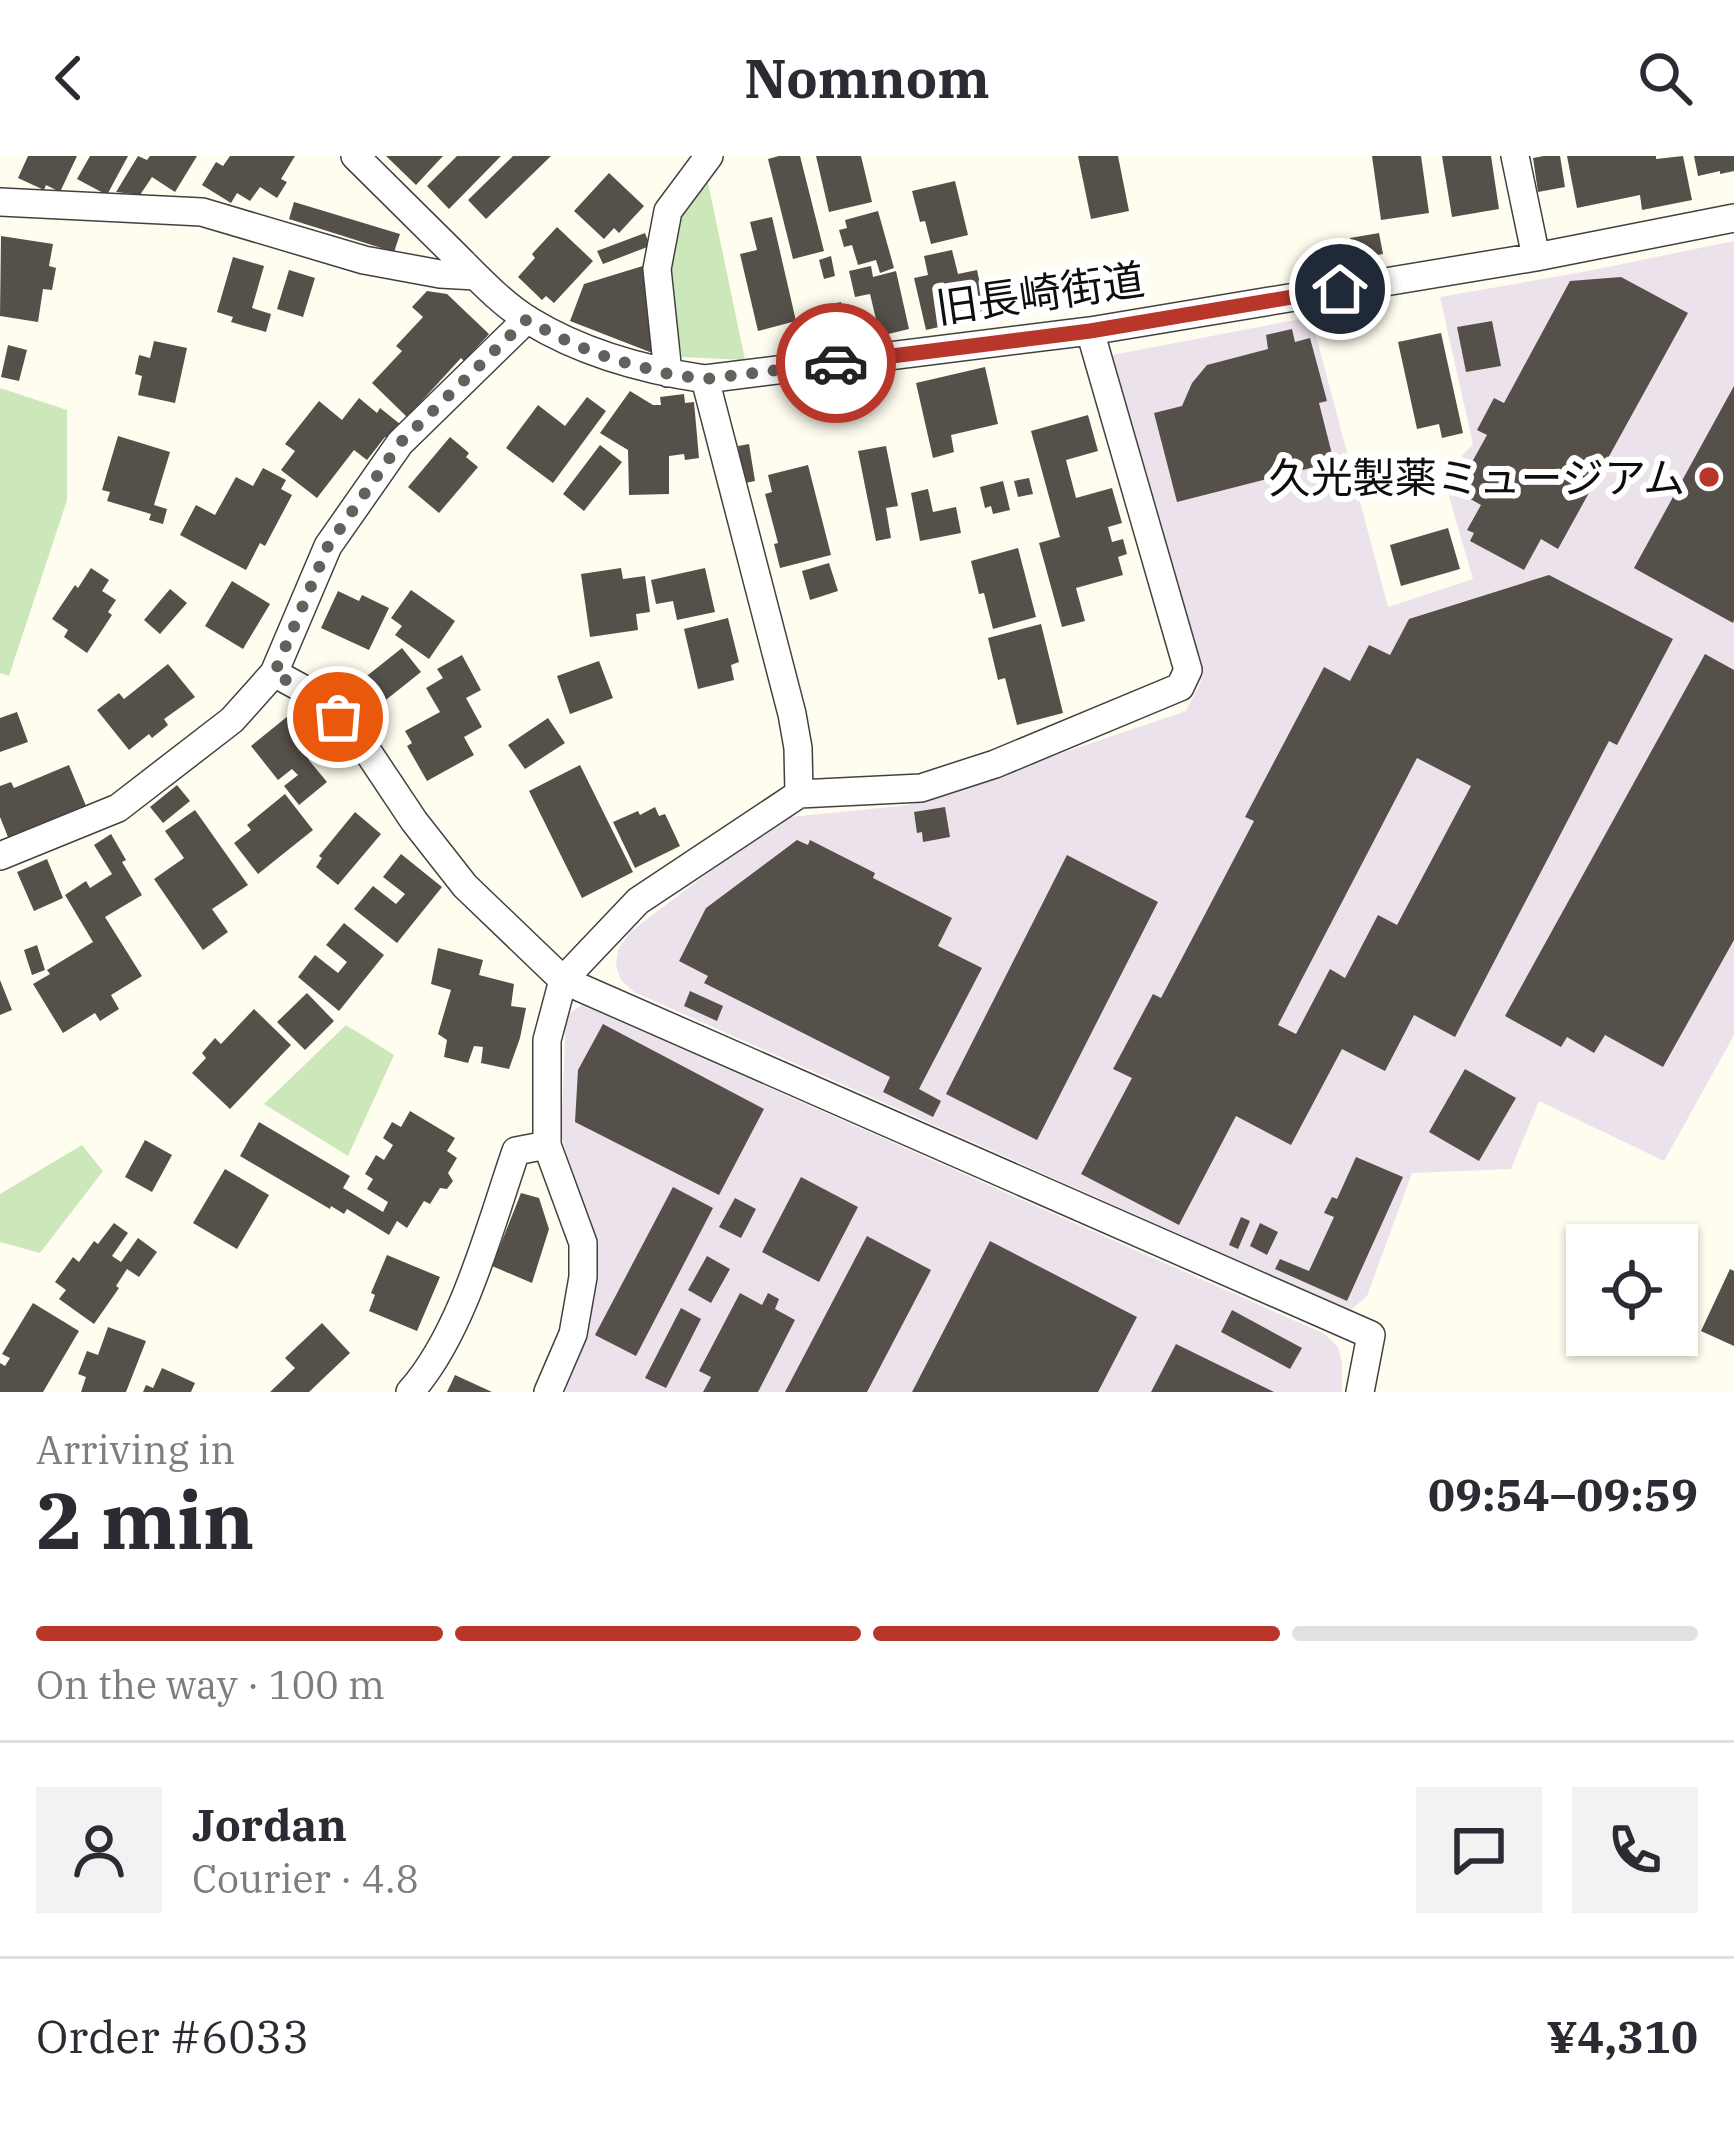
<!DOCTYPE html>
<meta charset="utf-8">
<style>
body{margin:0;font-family:"IBM Plex Serif","Noto Sans JP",serif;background:#f2f2f3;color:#2b2b33;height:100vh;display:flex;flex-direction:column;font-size:45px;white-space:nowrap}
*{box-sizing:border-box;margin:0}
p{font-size:39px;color:#7c7c81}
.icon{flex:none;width:66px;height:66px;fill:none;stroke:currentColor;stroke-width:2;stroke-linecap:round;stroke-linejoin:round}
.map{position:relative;height:1236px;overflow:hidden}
.sheet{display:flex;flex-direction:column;background:#fff;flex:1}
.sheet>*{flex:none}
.controls{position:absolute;left:1566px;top:1068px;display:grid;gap:24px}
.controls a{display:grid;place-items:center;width:132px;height:132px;border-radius:0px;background:#fff;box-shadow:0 3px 9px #0004;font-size:60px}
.pin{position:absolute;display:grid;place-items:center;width:102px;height:102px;color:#fff;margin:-51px;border:6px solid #fff;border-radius:50%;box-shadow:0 3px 12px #0007}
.courier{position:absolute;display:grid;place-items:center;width:120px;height:120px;margin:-60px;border:9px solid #b9362b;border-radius:50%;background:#fff;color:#222;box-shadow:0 3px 15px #0007}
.overview em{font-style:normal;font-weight:700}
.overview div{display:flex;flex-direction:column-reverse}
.overview{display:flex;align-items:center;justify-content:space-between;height:204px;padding:0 36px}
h1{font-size:78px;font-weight:700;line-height:90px}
.bar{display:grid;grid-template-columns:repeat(4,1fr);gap:18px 12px;align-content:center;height:144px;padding:0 36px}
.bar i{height:15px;border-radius:9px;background:#e1e1e2}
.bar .selected{background:#b9362b}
.bar p{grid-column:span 4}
.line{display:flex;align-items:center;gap:30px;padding:0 36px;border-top:3px solid #e1e1e2}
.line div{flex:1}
.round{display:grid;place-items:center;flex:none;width:126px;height:126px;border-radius:0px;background:#f2f2f3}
header{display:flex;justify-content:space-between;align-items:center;height:156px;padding:0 36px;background:#fff;font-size:54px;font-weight:700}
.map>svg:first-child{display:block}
.industrial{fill:#ece2ec}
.green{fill:#cce8ba}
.building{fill:#56504a;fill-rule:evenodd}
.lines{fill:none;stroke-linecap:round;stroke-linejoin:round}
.minor-casing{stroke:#414141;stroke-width:30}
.minor{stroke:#fff;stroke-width:27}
.done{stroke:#62625d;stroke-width:12;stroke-dasharray:0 21.6}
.route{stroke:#b9362b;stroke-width:15}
.poi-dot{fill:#b9362b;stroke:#fff;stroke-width:4.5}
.labels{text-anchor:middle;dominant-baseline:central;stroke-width:12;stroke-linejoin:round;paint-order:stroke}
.street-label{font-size:42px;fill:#0e0e0e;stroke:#fff}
.poi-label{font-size:42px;fill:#0e0e0e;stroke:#fff;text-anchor:end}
</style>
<header><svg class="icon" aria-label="back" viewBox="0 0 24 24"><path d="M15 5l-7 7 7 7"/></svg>Nomnom<svg class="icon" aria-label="search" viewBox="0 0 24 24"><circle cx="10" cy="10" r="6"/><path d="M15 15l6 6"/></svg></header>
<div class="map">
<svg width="1734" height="1236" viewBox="0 0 1734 1236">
<rect width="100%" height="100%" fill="#fefdef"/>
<!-- industrial -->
<path class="industrial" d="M 1734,85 L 1734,879 L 1664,1005 L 1539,945 L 1511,1013 L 1412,1017 L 1367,1140 L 1351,1154 L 634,836 L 621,824 L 616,810 L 618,794 L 630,776 L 781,662 L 909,649 L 1186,555 L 1201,526 L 1107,206 L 1112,199 L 1311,161 L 1388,451 L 1473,423 L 1443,320 L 1473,288 L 1440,141 L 1588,115 Z
M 582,849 L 1325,1178 L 1338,1191 L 1342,1206 L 1342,1236 L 565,1236 L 578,1202 L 595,1141 L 594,1080 L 561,980 L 566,860 Z"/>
<!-- green -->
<path class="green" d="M 706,17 L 745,204 L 682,201 L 666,107 L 679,63 Z
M 0,232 L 67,254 L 67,344 L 9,520 L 0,517 Z
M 346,869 L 394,899 L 348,1000 L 264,948 Z
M 82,989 L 103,1015 L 40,1097 L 0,1086 L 0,1038 Z"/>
<!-- building -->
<path class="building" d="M 28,0 L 77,0 L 60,36 L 46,29 L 44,34 L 18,22 Z
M 90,0 L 128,0 L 107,39 L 77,23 Z
M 138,0 L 147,4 L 150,0 L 197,0 L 175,36 L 152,21 L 140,39 L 116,36 Z
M 230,0 L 295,0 L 281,23 L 287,26 L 277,42 L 260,31 L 250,45 L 237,37 L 231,47 L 202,29 L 216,6 L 223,10 Z
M 386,0 L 443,0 L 416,29 Z
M 457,0 L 501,0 L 449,53 L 427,30 Z
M 513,0 L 551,0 L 486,63 L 468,44 Z
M 779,0 L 800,0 L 824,95 L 793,103 L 768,3 Z
M 816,0 L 861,0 L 872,46 L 829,56 Z
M 1078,0 L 1118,0 L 1129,55 L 1091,63 Z
M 1372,0 L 1421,0 L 1429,57 L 1381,64 Z
M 1442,0 L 1491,0 L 1499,53 L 1452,61 Z
M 1544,0 L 1560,0 L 1565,31 L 1538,36 L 1533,2 Z
M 1567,0 L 1656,0 L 1656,3 L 1683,0 L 1692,44 L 1642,54 L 1640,39 L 1577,52 Z
M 1694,0 L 1734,0 L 1734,15 L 1720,18 L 1720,15 L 1698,20 Z
M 609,17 L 644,50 L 619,77 L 614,72 L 604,83 L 574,55 Z
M 955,25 L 968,79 L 931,88 L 925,65 L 920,66 L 912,35 Z
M 294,46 L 400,78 L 394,96 L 289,63 Z
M 878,55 L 894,112 L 880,117 L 876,104 L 858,109 L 852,89 L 844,91 L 839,74 L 847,72 L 845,64 Z
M 772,61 L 796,165 L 758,175 L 740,98 L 757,94 L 750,66 Z
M 557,71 L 593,105 L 554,147 L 546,140 L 542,144 L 518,121 L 535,102 L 532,98 Z
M 645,77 L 650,90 L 603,108 L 597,95 Z
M 1379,77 L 1383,98 L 1354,103 L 1350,82 Z
M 1,80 L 53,88 L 49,110 L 56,112 L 52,134 L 43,133 L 38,166 L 0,160 Z
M 952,94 L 958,118 L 977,114 L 987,160 L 926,174 L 914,122 L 928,119 L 924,100 Z
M 831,100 L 835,120 L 824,123 L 819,104 Z
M 233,101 L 264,110 L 252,152 L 271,158 L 266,176 L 231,166 L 233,161 L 217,156 Z
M 646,109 L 655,198 L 570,165 L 584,128 Z
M 871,110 L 873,121 L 896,115 L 909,173 L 880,180 L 870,138 L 855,141 L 849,115 Z
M 289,114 L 315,122 L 303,161 L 277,153 Z
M 1621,121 L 1688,157 L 1558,393 L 1541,383 L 1524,414 L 1470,385 L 1474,377 L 1467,374 L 1481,349 L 1456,335 L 1487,279 L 1477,274 L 1494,242 L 1504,247 L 1570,125 Z
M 427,135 L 447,138 L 489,178 L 464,205 L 461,202 L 407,261 L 372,227 L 402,195 L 396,190 L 423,161 L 412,151 Z
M 841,146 L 849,182 L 828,186 L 821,150 Z
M 1492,165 L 1501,210 L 1466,216 L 1457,171 Z
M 1292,173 L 1295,186 L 1310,182 L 1327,245 L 1319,247 L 1334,306 L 1177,346 L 1154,257 L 1182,250 L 1192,227 L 1207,209 L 1268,193 L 1266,179 Z
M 1441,177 L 1463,277 L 1442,282 L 1439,268 L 1417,273 L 1398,186 Z
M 154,185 L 187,192 L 175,247 L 138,239 L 142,220 L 135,218 L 139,199 L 150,202 Z
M 8,189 L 27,194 L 19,225 L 1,221 Z
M 985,211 L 998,268 L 951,279 L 954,296 L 933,302 L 916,227 Z
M 1734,230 L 1734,464 L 1733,467 L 1634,412 Z
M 630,235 L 653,249 L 661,249 L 660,241 L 684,238 L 685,247 L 694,246 L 699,302 L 685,304 L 684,298 L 669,300 L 669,338 L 629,339 L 628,294 L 600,277 Z
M 587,241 L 606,255 L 553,327 L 506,292 L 538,249 L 565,270 Z
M 359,242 L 377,257 L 380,252 L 400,268 L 388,283 L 385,281 L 367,304 L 354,294 L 317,342 L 281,314 L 295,295 L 285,288 L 319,245 L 342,264 Z
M 1088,259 L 1098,295 L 1066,304 L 1076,342 L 1112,332 L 1122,367 L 1108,371 L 1112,386 L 1123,383 L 1127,398 L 1118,401 L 1123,419 L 1076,432 L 1085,465 L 1062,471 L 1039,387 L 1060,381 L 1031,275 Z
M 118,280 L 170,296 L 154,349 L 167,353 L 163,368 L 149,364 L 151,358 L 107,345 L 110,336 L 102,334 Z
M 450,281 L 469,297 L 466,301 L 478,311 L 439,357 L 408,331 Z
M 749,288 L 755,325 L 745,327 L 738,290 Z
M 600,289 L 622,306 L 584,355 L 563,338 Z
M 886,290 L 898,350 L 886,352 L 891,382 L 876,385 L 858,295 Z
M 808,309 L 831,399 L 780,412 L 774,388 L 778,387 L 765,338 L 772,336 L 768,319 Z
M 263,312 L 286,324 L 281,333 L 292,339 L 265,390 L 260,387 L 246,414 L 180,379 L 196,349 L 215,359 L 236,321 L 253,330 Z
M 1029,322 L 1033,338 L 1018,341 L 1014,325 Z
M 1003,325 L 1010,354 L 993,358 L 991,350 L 985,352 L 980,331 Z
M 928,333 L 933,356 L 956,351 L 961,377 L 920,385 L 911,337 Z
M 1448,372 L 1460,413 L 1401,430 L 1390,389 Z
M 1018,392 L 1036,461 L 993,473 L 984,437 L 979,438 L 971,405 Z
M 829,407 L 838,435 L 810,444 L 802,415 Z
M 91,412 L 109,424 L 102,435 L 116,444 L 108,456 L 112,459 L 87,497 L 64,481 L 68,474 L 52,463 L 75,429 L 78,432 Z
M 621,412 L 623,423 L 645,420 L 650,456 L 636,458 L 638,474 L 590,481 L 581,418 Z
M 705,412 L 715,456 L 677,464 L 673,445 L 656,448 L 651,424 Z
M 1549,419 L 1673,483 L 1617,589 L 1609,585 L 1455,881 L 1414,859 L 1385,915 L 1342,893 L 1291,989 L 1236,960 L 1179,1069 L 1081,1018 L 1132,922 L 1113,913 L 1153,838 L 1161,842 L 1254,665 L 1245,661 L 1324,511 L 1350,525 L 1369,489 L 1390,499 L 1409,463 ZM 1417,602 L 1471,630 L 1397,769 L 1378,759 L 1345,822 L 1330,813 L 1296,878 L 1278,869 Z
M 232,425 L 270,448 L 243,493 L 205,470 Z
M 170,433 L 187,447 L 160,478 L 144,464 Z
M 411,434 L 455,465 L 429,503 L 395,479 L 402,470 L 391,462 Z
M 338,435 L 359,445 L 362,439 L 389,452 L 369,494 L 321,472 Z
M 728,462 L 739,506 L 731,509 L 734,524 L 698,533 L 684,473 Z
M 1041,468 L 1063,557 L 1017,569 L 1005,522 L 998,524 L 988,482 Z
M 402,492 L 421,516 L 382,547 L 363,523 Z
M 1705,498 L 1734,514 L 1734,784 L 1663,911 L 1605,879 L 1594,897 L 1567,881 L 1561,891 L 1505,860 Z
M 462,499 L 481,534 L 466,542 L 482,571 L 464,581 L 474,599 L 427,625 L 407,590 L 412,587 L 405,575 L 440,556 L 426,532 L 443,522 L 437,513 Z
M 599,505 L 613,542 L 570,558 L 557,520 Z
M 168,508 L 195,541 L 164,563 L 168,569 L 152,582 L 149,578 L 129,594 L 97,554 L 119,537 L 124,543 Z
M 305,554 L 330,585 L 308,603 L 327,626 L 299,649 L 284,630 L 298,619 L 292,613 L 278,624 L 251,590 L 288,560 L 291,565 Z
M 17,556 L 28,586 L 0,596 L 0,562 Z
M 548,562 L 565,587 L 525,613 L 508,589 Z
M 69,609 L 86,650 L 8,681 L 0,661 L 0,630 L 11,626 L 14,632 Z
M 580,609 L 633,716 L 582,742 L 529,635 Z
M 177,629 L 190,645 L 163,667 L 150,651 Z
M 285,638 L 313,674 L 258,718 L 234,687 L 251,674 L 247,669 Z
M 655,651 L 659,660 L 665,658 L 680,690 L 635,712 L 613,666 L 638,655 L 640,659 Z
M 945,651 L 950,681 L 923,686 L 922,676 L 917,677 L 914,656 Z
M 195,654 L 248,729 L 212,753 L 228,776 L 203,794 L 154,723 L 184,702 L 165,675 Z
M 355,656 L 381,678 L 338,729 L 316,711 L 322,702 L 319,700 Z
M 111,678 L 126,704 L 122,706 L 142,739 L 105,761 L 142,820 L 111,839 L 119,853 L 100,865 L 95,857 L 63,877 L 33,828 L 50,818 L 47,814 L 93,786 L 65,739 L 86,725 L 90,732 L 112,718 L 94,689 Z
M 797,684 L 808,689 L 810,684 L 875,717 L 873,722 L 952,762 L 938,790 L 982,812 L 919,933 L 941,945 L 933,961 L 883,936 L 890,921 L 704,827 L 708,820 L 679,805 L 706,752 Z
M 401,698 L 442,731 L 397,787 L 354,753 L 373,730 L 396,748 L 405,738 L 383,721 Z
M 1067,699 L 1158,746 L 1037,984 L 946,938 Z
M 47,703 L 63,742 L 34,755 L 17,716 Z
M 344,767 L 384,799 L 339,855 L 298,821 L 315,799 L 338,817 L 347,806 L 326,789 Z
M 37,789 L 45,814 L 32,819 L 24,794 Z
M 438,792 L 483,804 L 479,819 L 514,828 L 511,850 L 526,852 L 520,882 L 509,913 L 481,907 L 483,891 L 474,890 L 468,907 L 444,901 L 447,884 L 438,878 L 451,834 L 431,828 Z
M 0,824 L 12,854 L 0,859 Z
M 690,835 L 723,850 L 717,865 L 684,850 Z
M 307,837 L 334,865 L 305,894 L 277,866 Z
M 254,853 L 291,889 L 230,953 L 192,917 L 206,902 L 202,897 L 215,882 L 221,888 Z
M 603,868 L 764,953 L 719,1039 L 575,966 L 578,914 Z
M 1465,913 L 1516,942 L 1479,1005 L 1429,976 Z
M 410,955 L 455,982 L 447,995 L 457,1002 L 448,1017 L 453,1025 L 447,1033 L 440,1032 L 430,1048 L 424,1045 L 407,1072 L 397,1065 L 389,1079 L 347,1053 L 344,1058 L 331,1050 L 330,1053 L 240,1000 L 259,966 L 350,1020 L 343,1032 L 383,1056 L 388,1046 L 367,1033 L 373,1023 L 365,1018 L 376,999 L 384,1004 L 393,989 L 383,982 L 392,966 L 401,971 Z
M 145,984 L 172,999 L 152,1036 L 125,1021 Z
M 1356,1001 L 1403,1021 L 1347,1145 L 1275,1113 L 1280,1103 L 1309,1115 L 1334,1061 L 1324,1057 L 1332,1041 L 1337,1043 Z
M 225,1013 L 269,1039 L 237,1093 L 193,1067 Z
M 801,1021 L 858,1051 L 819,1126 L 762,1096 Z
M 673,1031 L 713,1052 L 636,1200 L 595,1179 Z
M 521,1037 L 539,1042 L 549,1073 L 532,1127 L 492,1110 Z
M 735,1042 L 756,1053 L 741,1082 L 719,1071 Z
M 1241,1061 L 1250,1065 L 1238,1093 L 1229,1089 Z
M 114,1067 L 128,1077 L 112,1100 L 121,1106 L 138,1082 L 157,1096 L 139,1121 L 127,1113 L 116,1130 L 119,1132 L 94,1168 L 59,1143 L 66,1134 L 55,1126 L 73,1101 L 79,1106 L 94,1085 L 98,1088 Z
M 1260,1067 L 1278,1076 L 1267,1099 L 1250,1090 Z
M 867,1080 L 931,1114 L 867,1236 L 785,1236 Z
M 990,1085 L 1137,1161 L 1098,1236 L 912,1236 Z
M 387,1099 L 440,1121 L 417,1175 L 369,1155 L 375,1139 L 371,1137 Z
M 707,1100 L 730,1113 L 711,1147 L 688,1134 Z
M 1730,1113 L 1734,1115 L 1734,1190 L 1701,1175 Z
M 740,1137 L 762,1149 L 768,1137 L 779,1143 L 775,1153 L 795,1164 L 758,1236 L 703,1236 L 711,1221 L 699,1215 Z
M 1677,1137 L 1696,1143 L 1688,1168 L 1677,1164 Z
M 33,1147 L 79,1175 L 43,1236 L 0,1236 L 0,1207 L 5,1210 L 10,1202 L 2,1198 Z
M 681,1152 L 701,1163 L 666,1232 L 645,1222 Z
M 1232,1154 L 1302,1192 L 1290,1213 L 1221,1176 Z
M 322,1167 L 350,1197 L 309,1236 L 270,1236 L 295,1212 L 285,1202 Z
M 108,1171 L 146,1185 L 126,1236 L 81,1236 L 86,1221 L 78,1218 L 87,1195 L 98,1199 Z
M 1176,1188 L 1274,1236 L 1151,1236 Z
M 162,1212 L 195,1227 L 191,1236 L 143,1236 L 146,1229 L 153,1232 Z
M 455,1219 L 492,1236 L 447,1236 Z"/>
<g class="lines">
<!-- minor casing -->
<g class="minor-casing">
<path id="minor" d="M 355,0 C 388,33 421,65 454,98 C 477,121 502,148 530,165 C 584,198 644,214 705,223 L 1090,175 L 1536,101 L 1734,62
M 1515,0 L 1536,101
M 0,46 L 202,56 L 364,104 L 440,118 L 476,120
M 668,217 L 657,113 L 668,55 L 709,0
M 274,517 L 318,541 L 358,581 L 414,665 L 465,730 L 563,824 L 1371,1179 L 1360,1236
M 799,638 L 921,632 L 995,608 L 1180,531 L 1188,514 L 1090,175
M 0,700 L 118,652 L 232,564 L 274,517 L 328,390 L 400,287 L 527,163
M 410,1236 C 463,1177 490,1070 516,995 L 547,989
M 548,1236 L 573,1178 L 583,1121 L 583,1087 L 547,989 L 547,884 L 563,824 L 638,745 L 799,638 L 798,592 L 792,558 L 705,223"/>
</g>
<!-- minor -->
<use href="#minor" class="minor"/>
</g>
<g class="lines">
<!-- done -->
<path class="done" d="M 338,561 L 318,541 L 274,518 L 328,390 L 400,287 L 526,164 L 575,189 L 615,204 L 668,218 L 705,223 L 836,207"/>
<!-- route -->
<path class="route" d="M 836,207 L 1090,175 L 1340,133"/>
</g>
<!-- markers -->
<circle class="poi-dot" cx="1709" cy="321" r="12"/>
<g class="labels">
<!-- street labels -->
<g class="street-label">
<text transform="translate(1040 137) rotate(-8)">旧長崎街道</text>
</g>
<!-- poi labels -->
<g class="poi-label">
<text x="1685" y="321">久光製薬ミュージアム</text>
</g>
</g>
</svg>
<div class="controls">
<a><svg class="icon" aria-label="locate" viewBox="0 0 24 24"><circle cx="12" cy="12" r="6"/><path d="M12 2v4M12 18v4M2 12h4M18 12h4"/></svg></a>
</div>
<div class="pin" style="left:338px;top:561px;background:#ea580c"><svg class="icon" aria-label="bag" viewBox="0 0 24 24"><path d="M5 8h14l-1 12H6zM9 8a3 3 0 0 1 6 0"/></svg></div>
<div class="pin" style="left:1340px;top:133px;background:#1f2937"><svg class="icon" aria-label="home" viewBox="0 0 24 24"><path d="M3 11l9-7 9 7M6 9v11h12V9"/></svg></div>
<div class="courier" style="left:836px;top:207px"><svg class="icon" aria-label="car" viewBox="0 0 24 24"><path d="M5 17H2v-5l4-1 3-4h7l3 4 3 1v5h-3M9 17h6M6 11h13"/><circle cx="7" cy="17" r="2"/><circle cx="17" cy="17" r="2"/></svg></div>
</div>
<section class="sheet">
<div class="overview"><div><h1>2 min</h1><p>Arriving in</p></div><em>09:54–09:59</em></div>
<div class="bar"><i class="selected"></i><i class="selected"></i><i class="selected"></i><i></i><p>On the way · 100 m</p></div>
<div class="line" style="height:216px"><a class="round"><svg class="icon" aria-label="person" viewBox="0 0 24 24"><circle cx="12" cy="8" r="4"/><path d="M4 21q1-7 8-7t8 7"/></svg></a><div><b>Jordan</b><p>Courier · 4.8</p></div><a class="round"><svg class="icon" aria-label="chat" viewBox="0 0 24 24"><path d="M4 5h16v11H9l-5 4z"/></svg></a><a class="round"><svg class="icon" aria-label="phone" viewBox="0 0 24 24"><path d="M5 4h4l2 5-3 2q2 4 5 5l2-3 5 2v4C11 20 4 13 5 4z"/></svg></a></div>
<div class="line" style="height:156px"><div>Order #6033</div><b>¥4,310</b></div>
</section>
